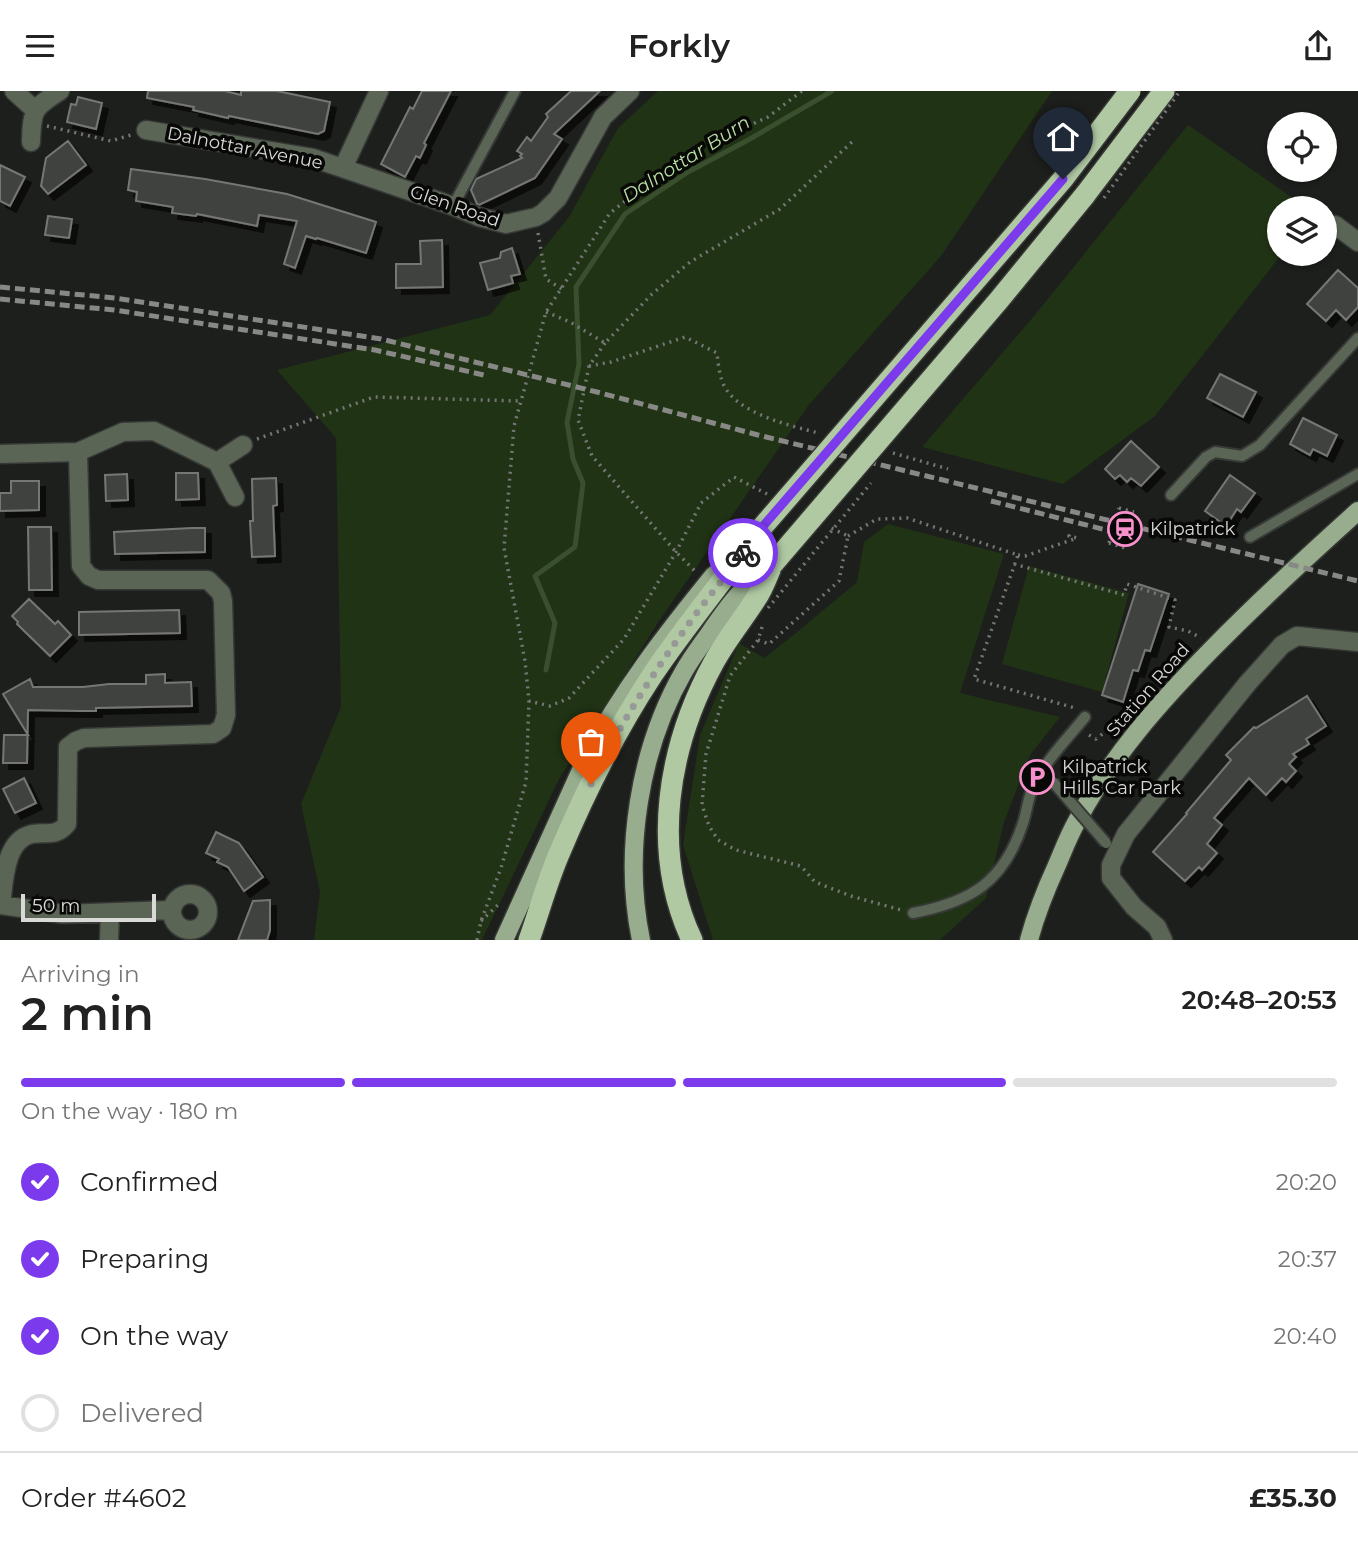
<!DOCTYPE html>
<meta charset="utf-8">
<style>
body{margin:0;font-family:Montserrat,sans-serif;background:#f2f2f2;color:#222;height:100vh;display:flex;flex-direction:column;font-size:26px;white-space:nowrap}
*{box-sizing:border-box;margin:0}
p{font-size:23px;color:#767676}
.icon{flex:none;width:38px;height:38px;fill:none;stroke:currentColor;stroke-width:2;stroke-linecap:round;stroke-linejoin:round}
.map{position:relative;height:849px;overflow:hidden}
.panel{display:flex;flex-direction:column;background:#fff;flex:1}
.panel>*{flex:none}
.buttons{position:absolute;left:1267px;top:21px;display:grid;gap:14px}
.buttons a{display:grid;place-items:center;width:70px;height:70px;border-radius:50%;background:#fff;box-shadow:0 2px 5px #0004;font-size:35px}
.scale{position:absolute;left:21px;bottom:18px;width:135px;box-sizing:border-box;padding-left:7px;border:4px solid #d9dad8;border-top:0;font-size:19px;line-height:24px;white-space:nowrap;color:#d9dad8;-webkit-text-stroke:5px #080807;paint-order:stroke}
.pin{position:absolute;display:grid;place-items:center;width:60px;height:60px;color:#fff;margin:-72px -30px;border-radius:50% 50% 50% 0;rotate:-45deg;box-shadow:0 0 7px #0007}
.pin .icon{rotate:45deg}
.courier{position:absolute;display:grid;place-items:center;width:70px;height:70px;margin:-35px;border:5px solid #7c3aed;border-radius:50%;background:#fff;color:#222;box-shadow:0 2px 9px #0007}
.head em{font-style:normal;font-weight:600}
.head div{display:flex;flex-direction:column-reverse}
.head{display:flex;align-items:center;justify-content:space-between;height:119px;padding:0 21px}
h1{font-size:46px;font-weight:600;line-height:52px}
.bar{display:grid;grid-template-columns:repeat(4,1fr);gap:10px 7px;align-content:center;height:84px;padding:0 21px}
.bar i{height:9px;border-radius:5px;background:#e0e0e0}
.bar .current{background:#7c3aed}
.bar p{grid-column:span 4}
.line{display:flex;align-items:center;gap:18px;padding:0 21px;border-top:2px solid #e0e0e0}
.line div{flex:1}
ol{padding:0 21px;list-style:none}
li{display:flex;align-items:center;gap:21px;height:77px}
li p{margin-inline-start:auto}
li .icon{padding:7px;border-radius:50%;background:#7c3aed;color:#fff;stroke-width:4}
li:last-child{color:#767676}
li i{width:38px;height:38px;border:4px solid #e0e0e0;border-radius:50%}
header{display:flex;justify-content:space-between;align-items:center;height:91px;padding:0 21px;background:#fff;font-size:32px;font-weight:600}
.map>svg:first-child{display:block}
.green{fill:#203315}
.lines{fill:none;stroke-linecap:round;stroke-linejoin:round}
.stream{stroke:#394f2e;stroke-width:5}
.building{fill:#414340;stroke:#757774;stroke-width:2;filter:url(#shadow)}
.lane-casing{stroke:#373936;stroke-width:14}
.street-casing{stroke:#373936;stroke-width:21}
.primary-casing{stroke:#373936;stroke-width:21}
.highway-casing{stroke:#373936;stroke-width:24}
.path{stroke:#757774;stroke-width:3.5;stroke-dasharray:2 5;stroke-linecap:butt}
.lane{stroke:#5b6556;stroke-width:10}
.street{stroke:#5b6556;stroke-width:18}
.primary{stroke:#97ad8d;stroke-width:18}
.highway{stroke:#b0c9a3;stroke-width:21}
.rail{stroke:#888987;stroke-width:5;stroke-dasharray:10 5;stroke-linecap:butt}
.lane-bridge-casing{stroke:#373936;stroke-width:14;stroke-linecap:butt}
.highway-bridge-casing{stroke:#373936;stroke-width:24;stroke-linecap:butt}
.path-bridge{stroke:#757774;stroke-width:3.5;stroke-dasharray:2 5;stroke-linecap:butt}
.lane-bridge{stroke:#5b6556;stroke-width:10}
.highway-bridge{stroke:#b0c9a3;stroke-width:21}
.done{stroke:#979996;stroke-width:7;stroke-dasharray:0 12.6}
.route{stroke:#7c3aed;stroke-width:9}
.labels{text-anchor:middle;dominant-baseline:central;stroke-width:7;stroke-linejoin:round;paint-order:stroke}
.street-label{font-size:18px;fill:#d9dad8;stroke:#080807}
.poi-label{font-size:18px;fill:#d9dad8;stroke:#080807;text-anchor:start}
.water-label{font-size:19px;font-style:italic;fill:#b8dfa3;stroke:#080807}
</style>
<header><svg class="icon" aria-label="menu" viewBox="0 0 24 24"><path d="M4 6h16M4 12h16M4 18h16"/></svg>Forkly<svg class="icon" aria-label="share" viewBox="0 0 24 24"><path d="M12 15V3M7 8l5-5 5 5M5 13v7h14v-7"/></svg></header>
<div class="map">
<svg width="1358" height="849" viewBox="0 0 1358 849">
<defs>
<filter id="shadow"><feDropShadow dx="6" dy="6" stdDeviation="0" flood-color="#0009"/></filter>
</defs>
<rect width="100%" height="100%" fill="#1d1f1c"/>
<!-- green -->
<path class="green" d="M 658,0 L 1052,0 L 941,165 L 808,315 L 659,530 L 559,688 L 482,849 L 314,849 L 320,801 L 301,713 L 341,616 L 336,347 L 277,279 L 490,224 L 569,126 L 618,37 Z
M 1188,34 L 1307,117 L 1279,117 L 1279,163 L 1282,163 L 1155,325 L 1063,393 L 922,356 L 1039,219 Z
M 888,433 L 1004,463 L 960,602 L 1060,626 L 1030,664 L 1004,731 L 986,807 L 940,849 L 713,849 L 683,754 L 700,644 L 739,552 L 764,567 L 791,546 L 857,491 L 864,451 Z
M 1029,475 L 1129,502 L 1102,601 L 1002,573 Z"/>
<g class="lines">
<!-- stream -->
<path class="stream" d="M 546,579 L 555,532 L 535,485 L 575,456 L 583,392 L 573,368 L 567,331 L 579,273 L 576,196 L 625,123 L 688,81 L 750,48 L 832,0"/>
</g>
<!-- building -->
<path class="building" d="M 148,0 L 225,0 L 241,4 L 241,0 L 277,0 L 330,11 L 324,40 L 318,43 L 229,25 L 228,27 L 193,19 L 194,16 L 147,7 Z
M 422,0 L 451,0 L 424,52 L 426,54 L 420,67 L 416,65 L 405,86 L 381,73 L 410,16 L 413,18 Z
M 571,0 L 600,0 L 554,43 L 562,48 L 535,87 L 479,114 L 477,113 L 471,99 L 476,88 L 522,67 L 520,65 L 522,63 L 517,60 L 527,46 L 531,50 L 548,26 L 546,23 Z
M 78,6 L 102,12 L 96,38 L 67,31 L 71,13 L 76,14 Z
M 68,50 L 86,74 L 48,103 L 41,95 L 46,67 Z
M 0,74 L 25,86 L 10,115 L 0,110 Z
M 131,78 L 205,88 L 287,103 L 376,131 L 366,162 L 317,147 L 316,148 L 306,145 L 295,177 L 284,173 L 297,130 L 259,124 L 257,135 L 197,123 L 196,125 L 172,122 L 173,116 L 136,110 L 137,101 L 128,99 Z
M 48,125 L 72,128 L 69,147 L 45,144 Z
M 442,149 L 443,196 L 396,197 L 396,173 L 421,173 L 420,150 Z
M 512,157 L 520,183 L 511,185 L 513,192 L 488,199 L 480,172 L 500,167 L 501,161 Z
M 1338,179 L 1358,197 L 1358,216 L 1346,229 L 1336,219 L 1326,230 L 1307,213 Z
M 1220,283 L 1256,301 L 1243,326 L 1207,307 Z
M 1303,327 L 1337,344 L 1327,365 L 1313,358 L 1310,364 L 1290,353 Z
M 1131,350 L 1159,376 L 1141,395 L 1131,387 L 1127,391 L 1120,384 L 1115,388 L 1105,378 Z
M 176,382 L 198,382 L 199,408 L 176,409 Z
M 127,383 L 128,409 L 106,410 L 105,384 Z
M 1230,384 L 1255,402 L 1241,421 L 1237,418 L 1226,435 L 1205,420 Z
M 276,387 L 277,414 L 273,415 L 275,465 L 252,466 L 250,430 L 253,430 L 252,388 Z
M 11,390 L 39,390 L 39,419 L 0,420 L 0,402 L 11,402 Z
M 28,436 L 51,436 L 52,499 L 29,499 Z
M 192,437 L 205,437 L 205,461 L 115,463 L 114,441 Z
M 1138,493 L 1169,503 L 1150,560 L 1145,559 L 1138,580 L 1133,579 L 1123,611 L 1102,604 Z
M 29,508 L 55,533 L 58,530 L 71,544 L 50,565 L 17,533 L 18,531 L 12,525 Z
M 179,519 L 180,542 L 79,544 L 79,521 Z
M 165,583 L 165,592 L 191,591 L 192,615 L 96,617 L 96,620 L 81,620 L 28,619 L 27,672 L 3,672 L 4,644 L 28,644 L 3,603 L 30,588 L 33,596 L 83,596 L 109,593 L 146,593 L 146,584 Z
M 1307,605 L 1326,635 L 1306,648 L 1309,653 L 1293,663 L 1296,666 L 1289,673 L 1296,680 L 1286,691 L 1282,687 L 1266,704 L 1249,687 L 1214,727 L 1222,734 L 1207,753 L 1217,762 L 1202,779 L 1199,776 L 1185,790 L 1153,761 L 1187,723 L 1186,722 L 1231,669 L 1226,664 L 1254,636 L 1256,637 Z
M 24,687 L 36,712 L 15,722 L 3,698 Z
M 216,741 L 239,752 L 263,786 L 244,800 L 228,776 L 217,771 L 219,768 L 206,762 Z
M 270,809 L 270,839 L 267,849 L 238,849 L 253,810 Z"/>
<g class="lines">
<!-- lane casing -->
<g class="lane-casing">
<path id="lane" d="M 453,115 L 515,0
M 1171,404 L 1206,366 L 1215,361 L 1242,365 L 1260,354 L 1358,247
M 1250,446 L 1358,383
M 913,822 C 971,811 1004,791 1023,732 C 1027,720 1028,707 1033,696 C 1045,670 1067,648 1085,626"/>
</g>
<!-- street casing -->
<g class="street-casing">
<path id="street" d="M 14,0 L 36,20
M 146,39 L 313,67 L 453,115 L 479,126 L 506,133 L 536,126 L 543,122 L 558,107 L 603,26 L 630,0
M 31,51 C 32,19 33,17 60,0
M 343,77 L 379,0
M 1335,134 L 1358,151
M 78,361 L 123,341 L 154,340 L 217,371
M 0,363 L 78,361 L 81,475 L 89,485 L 98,489 L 208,489 L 221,502 L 223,510 L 226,624 L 222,637 L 213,643 L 84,647 L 76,650 L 68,656 L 67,733 C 55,747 47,740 32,743 C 4,749 4,792 1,814
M 235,406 L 217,371 L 243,354
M172 821a18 18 0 1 1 36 0a18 18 0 1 1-36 0Z
M 0,814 L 63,823 L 171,819
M 109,849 L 110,822
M 1163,849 L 1157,836 L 1134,816 L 1111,787 L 1111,774 L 1126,743 L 1247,593 L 1282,554 L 1297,545 L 1358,551"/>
</g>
<!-- primary casing -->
<g class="primary-casing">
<path id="primary" d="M 504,849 L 586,668 C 621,601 666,543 714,484
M 641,849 C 623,762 639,658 684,580 C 692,566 702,553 711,540 C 721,526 731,510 744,498 C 753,490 763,482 772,474
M 1029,849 C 1036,823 1046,798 1057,774 C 1063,760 1069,744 1077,730 C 1111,666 1160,611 1211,559 C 1258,511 1308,465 1358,420"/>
</g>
<!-- highway casing -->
<g class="highway-casing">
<path id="highway" d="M 1085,104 L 1164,0
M 529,849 C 539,821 547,791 559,763 C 585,701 616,639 653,583 C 686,534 724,489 758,441
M 692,849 C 650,759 668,655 714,571 C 727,547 745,526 759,503 C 764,494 768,484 772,474"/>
</g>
<!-- path -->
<path class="path" d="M 47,35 L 111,50 L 131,44
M 538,142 L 546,188 L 562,198
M 546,221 L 570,231 L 605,252 L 652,203 L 690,171 L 780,118 L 853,50
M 605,252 L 589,275 L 578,329 L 592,365 L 676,461 L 695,480
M 589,275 L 611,271 L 685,246 L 717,262 C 718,271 719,281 722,290 C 733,322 789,334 818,342
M 257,348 L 374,306 L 521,310
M 893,362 L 948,378
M 767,403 L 734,386 L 701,412 L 676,461 L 624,548 L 569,607 L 550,615 L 529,610 L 525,570 L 504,457 L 514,335 L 546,221 L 610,122 L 684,64 L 768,26 L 802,0
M 1119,417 L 1134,421
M 848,445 L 877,428 L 907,427 L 1018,464 L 974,588 L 1075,617
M 1109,452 L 1125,457
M 1018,464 L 1025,465 L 1077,447 L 1069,445 L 1071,441
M 1014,473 L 1124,504 L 1127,493 L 1175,509 L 1169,536 L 1188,540 L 1201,547
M 762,536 L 758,549 L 730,585 L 706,663 L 702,714 L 709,735 L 718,749 L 736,759 L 801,775 L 815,791 L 851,805 L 901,819
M 758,549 L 769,553 L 839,490 L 848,445 L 829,436
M 1089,644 L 1096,648 L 1125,625
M 481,830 L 501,811
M 477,849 L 481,830 L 501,777 L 526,691 L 529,610"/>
<!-- lane -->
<use href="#lane" class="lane"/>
<!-- street -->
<use href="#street" class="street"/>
<!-- primary -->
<use href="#primary" class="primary"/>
<!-- highway -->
<use href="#highway" class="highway"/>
<!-- rail -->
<path class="rail" d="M 0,196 L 115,207 L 381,248 L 597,301 L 758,344 L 1358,490
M 0,208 L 114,219 L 375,259 L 488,285
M 991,410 L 1130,445"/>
<!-- lane-bridge casing -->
<g class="lane-bridge-casing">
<path id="lane-bridge" d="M 1053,691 L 1106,752"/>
</g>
<!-- highway-bridge casing -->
<g class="highway-bridge-casing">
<path id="highway-bridge" d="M 758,441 L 1063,88 L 1130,0
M 772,474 L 999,209 L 1085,104"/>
</g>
<!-- path-bridge -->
<path class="path-bridge" d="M 1104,107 L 1180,0
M 1109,452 L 1119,417
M 712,469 L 738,439
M 768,517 L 871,392"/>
<!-- lane-bridge -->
<use href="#lane-bridge" class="lane-bridge"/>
<!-- highway-bridge -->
<use href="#highway-bridge" class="highway-bridge"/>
</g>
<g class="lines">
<!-- done -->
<path class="done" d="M 591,693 C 619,634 655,579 693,527 C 709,505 727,484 743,462"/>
<!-- route -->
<path class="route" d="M 743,462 L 758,441 L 1063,88"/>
</g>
<!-- icons -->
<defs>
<g id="station-ring" transform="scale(1.75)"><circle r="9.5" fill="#080807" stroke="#f890cc" stroke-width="1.5"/><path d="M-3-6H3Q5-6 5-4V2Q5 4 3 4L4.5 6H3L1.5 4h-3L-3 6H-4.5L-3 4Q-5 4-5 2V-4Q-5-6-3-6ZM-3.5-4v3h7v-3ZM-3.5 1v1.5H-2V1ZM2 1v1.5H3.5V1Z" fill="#f890cc"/></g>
<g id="parking-ring" transform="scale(1.75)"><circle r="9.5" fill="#080807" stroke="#f890cc" stroke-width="1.5"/><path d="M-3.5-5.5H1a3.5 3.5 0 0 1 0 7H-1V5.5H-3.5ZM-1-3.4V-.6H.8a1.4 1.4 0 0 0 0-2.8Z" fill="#f890cc"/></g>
</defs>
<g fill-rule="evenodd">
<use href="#station-ring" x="1125" y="438"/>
<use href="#parking-ring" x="1037" y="686"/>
</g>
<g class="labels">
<!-- street labels -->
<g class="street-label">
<text transform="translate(245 57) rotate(11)">Dalnottar Avenue</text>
<text transform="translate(455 115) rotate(19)">Glen Road</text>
<text transform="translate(1148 599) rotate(-49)">Station Road</text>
</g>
<!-- poi labels -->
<g class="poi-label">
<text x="1150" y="438">Kilpatrick</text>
<text x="1062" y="676">Kilpatrick<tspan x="1062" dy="21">Hills Car Park</tspan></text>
</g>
<!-- water labels -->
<g class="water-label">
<text transform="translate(686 68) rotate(-32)">Dalnottar Burn</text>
</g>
</g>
</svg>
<div class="buttons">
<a><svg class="icon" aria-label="locate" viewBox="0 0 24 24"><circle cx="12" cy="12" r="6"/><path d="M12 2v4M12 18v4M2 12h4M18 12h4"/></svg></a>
<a><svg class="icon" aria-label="layers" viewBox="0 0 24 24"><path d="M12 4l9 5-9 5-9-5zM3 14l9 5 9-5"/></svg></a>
</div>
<div class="scale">50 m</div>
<div class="pin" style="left:591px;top:693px;background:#ea580c"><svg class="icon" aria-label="bag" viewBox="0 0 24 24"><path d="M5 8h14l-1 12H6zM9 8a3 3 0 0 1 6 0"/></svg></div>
<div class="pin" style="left:1063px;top:88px;background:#1f2937"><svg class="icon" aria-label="home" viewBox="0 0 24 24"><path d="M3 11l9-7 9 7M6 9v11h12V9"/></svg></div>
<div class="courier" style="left:743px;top:462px"><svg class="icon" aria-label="bike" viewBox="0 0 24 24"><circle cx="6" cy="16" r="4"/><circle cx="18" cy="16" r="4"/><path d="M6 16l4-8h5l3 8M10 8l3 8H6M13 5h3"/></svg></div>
</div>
<section class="panel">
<div class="head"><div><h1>2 min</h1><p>Arriving in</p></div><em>20:48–20:53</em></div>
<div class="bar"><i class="current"></i><i class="current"></i><i class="current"></i><i></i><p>On the way · 180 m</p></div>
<ol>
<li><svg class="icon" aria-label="check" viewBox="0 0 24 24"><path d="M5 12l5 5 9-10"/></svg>Confirmed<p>20:20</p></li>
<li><svg class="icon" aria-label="check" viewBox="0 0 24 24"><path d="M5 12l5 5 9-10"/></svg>Preparing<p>20:37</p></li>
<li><svg class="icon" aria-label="check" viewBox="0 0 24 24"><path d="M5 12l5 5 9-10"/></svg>On the way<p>20:40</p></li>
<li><i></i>Delivered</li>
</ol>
<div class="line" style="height:91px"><div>Order #4602</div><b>£35.30</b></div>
</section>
